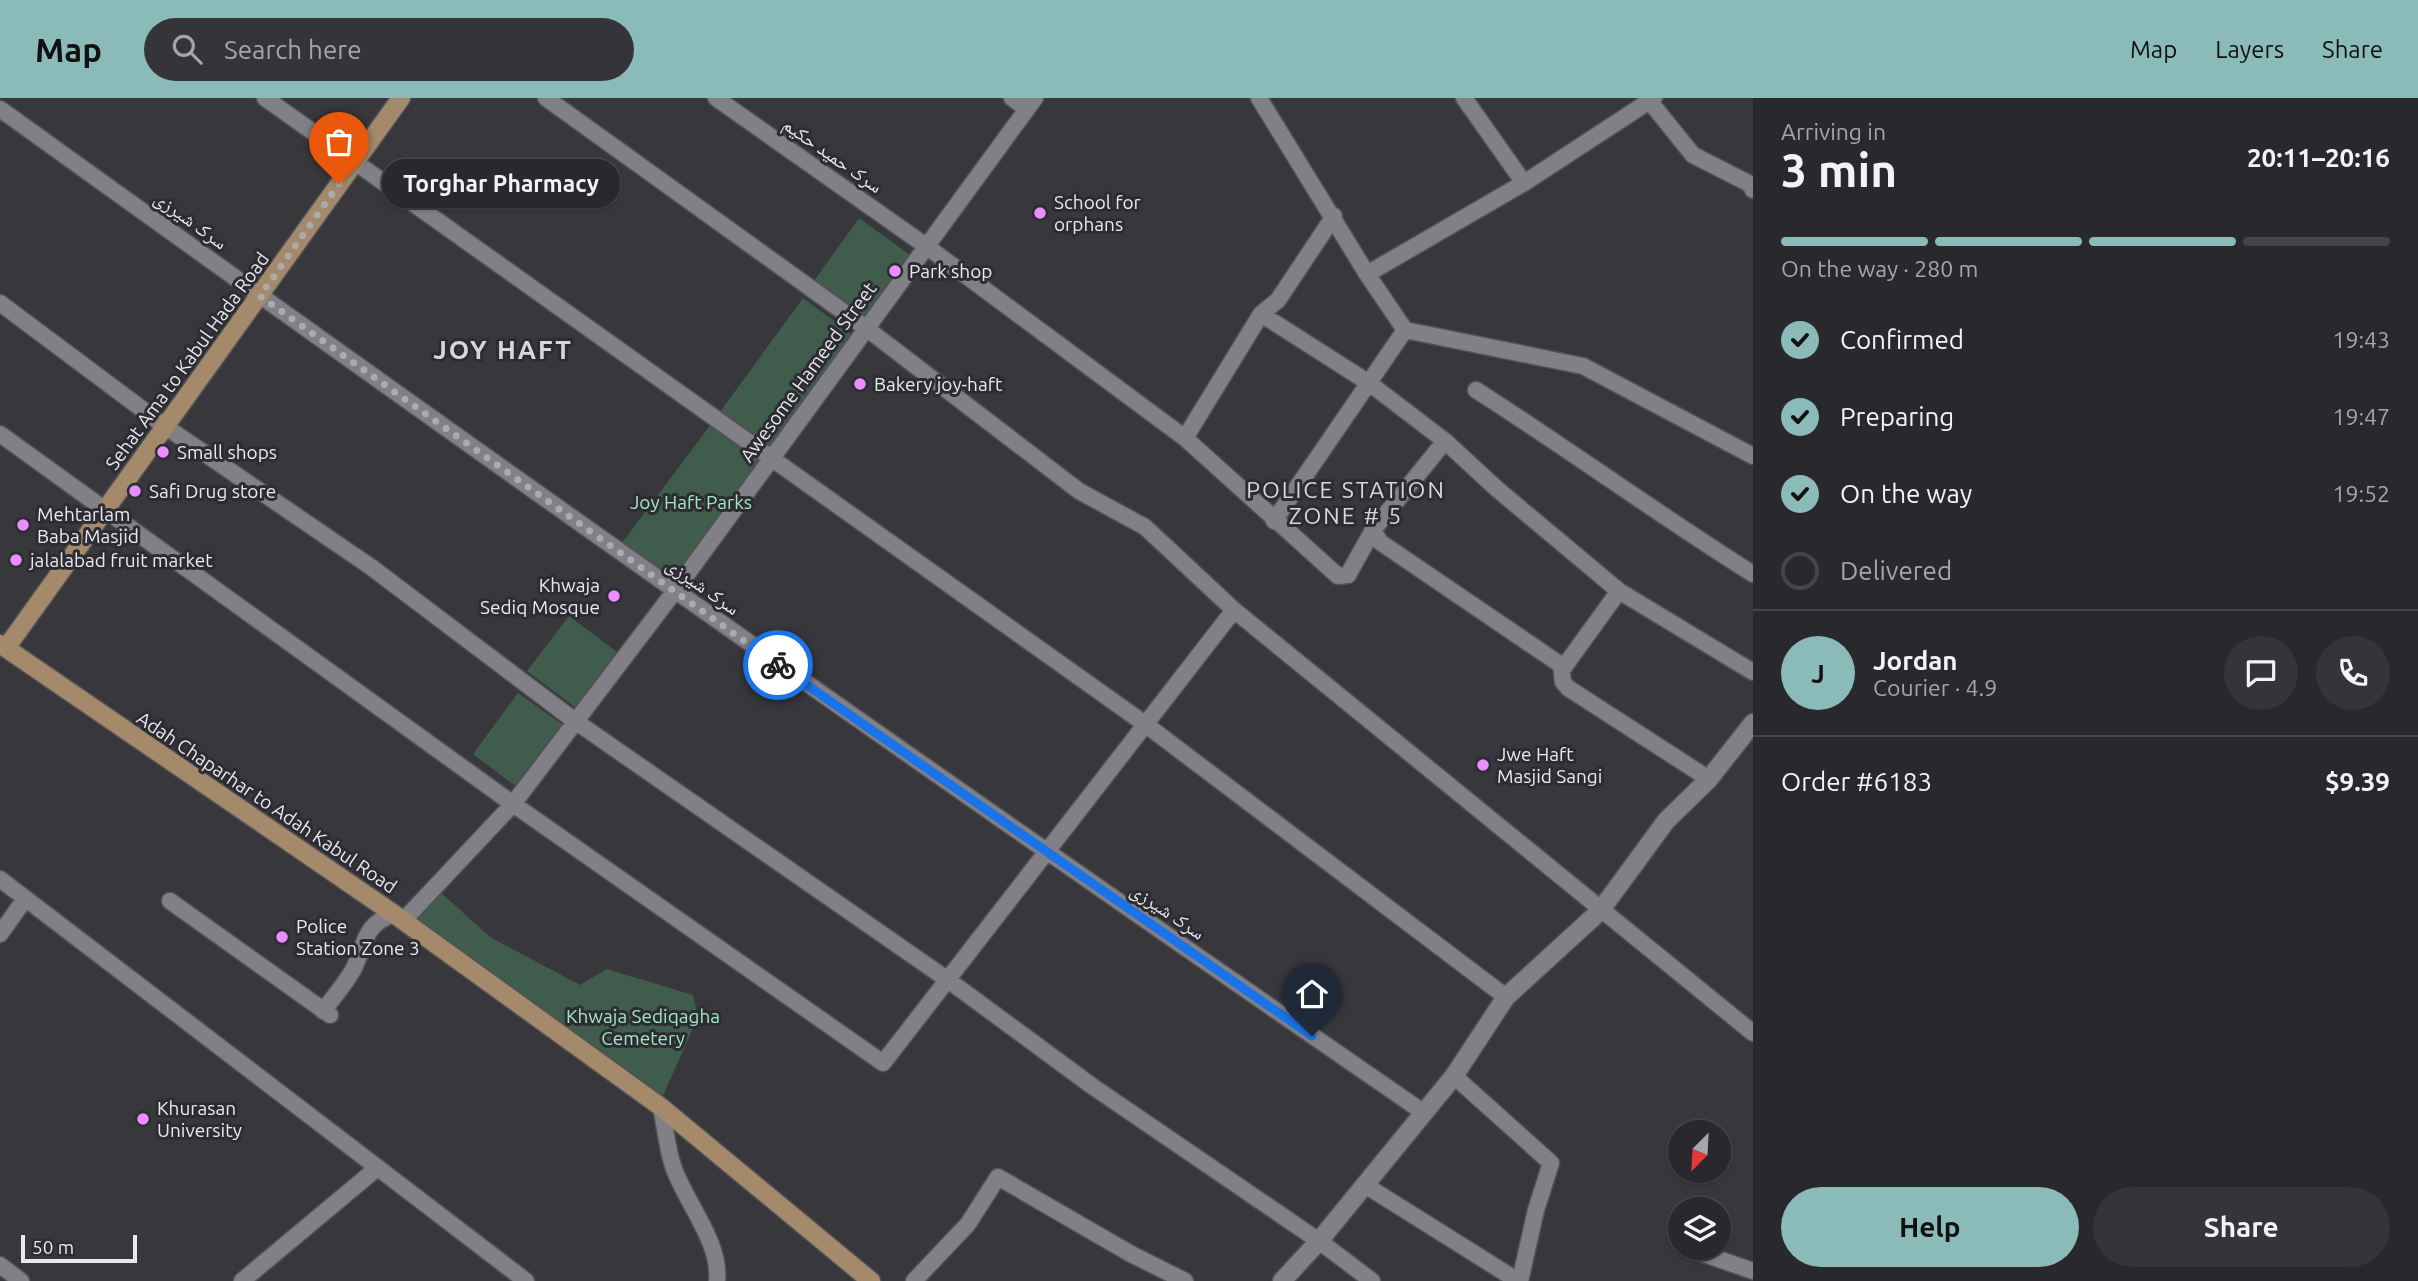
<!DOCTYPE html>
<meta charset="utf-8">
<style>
body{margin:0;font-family:Ubuntu,"Noto Naskh Arabic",sans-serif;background:#353539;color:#f1f3f6;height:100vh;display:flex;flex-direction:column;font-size:26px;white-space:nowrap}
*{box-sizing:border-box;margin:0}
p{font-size:23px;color:#a5a6aa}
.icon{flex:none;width:38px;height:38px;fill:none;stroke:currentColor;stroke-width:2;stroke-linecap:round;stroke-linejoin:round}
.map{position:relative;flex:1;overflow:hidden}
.panel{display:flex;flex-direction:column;background:#29292d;width:665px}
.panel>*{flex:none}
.needle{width:46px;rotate:204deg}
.fabs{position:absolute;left:1668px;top:1022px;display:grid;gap:14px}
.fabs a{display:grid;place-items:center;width:63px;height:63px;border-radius:50%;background:#29292d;box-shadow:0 2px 5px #0004,0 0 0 2px #454549;font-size:35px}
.scale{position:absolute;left:21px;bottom:18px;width:116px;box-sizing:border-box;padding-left:7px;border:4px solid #e9e9ec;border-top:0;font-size:19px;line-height:24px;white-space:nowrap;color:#e9e9ec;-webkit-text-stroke:5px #2d2c32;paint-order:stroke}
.pin{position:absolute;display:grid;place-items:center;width:60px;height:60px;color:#fff;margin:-72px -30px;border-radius:50% 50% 50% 0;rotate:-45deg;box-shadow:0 0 7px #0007}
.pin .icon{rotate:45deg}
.courier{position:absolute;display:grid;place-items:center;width:70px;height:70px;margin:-35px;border:5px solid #1a73e8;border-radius:50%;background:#fff;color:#222;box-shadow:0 2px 9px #0007}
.bubble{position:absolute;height:49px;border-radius:24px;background:#29292d;box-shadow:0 2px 5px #0004,0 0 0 2px #454549;font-size:23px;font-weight:600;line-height:49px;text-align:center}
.head em{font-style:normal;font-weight:600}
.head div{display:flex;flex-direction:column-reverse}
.head{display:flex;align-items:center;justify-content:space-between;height:119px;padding:0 28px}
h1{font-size:46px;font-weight:600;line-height:52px}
.bar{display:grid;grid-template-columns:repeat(4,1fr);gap:10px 7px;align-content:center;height:84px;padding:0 28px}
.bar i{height:9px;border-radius:5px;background:#454549}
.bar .current{background:#8bbbb9}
.bar p{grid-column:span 4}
.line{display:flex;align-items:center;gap:18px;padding:0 28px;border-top:2px solid #454549}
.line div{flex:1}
.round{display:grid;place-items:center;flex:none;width:74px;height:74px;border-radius:37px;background:#353539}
ol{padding:0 28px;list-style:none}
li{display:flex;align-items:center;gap:21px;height:77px}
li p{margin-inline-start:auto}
li .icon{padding:7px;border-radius:50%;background:#8bbbb9;color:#111;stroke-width:4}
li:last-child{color:#a5a6aa}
li i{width:38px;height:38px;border:4px solid #454549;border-radius:50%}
.action{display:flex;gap:14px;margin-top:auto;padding:14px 28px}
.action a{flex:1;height:80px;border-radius:42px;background:#8bbbb9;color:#111;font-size:28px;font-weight:600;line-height:80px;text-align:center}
.action a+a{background:#353539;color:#f1f3f6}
header{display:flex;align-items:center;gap:42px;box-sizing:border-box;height:98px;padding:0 35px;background:#8bbbb9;color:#111}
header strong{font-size:33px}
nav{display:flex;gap:38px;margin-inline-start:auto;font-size:24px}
.search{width:490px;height:63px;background:#353539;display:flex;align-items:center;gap:18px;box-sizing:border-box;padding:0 24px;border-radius:38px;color:#a5a6aa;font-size:26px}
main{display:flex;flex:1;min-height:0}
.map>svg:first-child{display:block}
.green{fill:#3f5c4c}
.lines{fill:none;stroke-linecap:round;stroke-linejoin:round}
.minor-casing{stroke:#535357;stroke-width:19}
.tertiary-casing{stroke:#535357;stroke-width:21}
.secondary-casing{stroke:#535357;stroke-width:21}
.minor{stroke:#808086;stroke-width:16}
.tertiary{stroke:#808086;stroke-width:18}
.secondary{stroke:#a48a6b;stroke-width:18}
.done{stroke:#ababae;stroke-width:7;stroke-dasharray:0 12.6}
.route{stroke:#1a73e8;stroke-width:9}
.poi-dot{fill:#e98efe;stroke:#2d2c32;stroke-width:2.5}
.labels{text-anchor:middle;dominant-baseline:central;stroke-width:6;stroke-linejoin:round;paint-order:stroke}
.street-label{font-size:19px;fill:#e9e9ec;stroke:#2d2c32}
.poi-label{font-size:19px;fill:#e9e9ec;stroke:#2d2c32;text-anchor:start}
.park-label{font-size:19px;fill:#a0e8c0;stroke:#2d2c32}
.quarter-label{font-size:23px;letter-spacing:2px;fill:#d7d6dd;stroke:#2d2c32}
.district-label{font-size:26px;font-weight:bold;letter-spacing:2px;fill:#d7d6dd;stroke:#2d2c32}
</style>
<header>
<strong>Map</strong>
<div class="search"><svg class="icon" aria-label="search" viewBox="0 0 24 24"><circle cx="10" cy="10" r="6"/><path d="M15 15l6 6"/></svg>Search here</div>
<nav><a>Map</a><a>Layers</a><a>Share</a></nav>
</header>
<main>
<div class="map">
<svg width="1753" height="1183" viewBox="0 0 1753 1183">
<rect width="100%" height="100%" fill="#37373c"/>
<!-- green -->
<path class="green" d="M 859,120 L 910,157 L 862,224 L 811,187 Z
M 803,200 L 852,236 L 766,354 L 717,318 Z
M 711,326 L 760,363 L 671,482 L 622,445 Z
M 569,518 L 617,554 L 576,610 L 527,573 Z
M 518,595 L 562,626 L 515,688 L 473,656 Z
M 438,792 L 490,839 L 580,887 L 607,871 L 693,897 L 698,919 L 662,1000 L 415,820 Z"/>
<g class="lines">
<!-- minor casing -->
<g class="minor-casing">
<path id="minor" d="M 265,0 L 1145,626 L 1506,899
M 546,0 L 866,230 L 1079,393 L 1145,429 L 1234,512 L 1753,935
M 716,0 L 926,148 L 1185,340 L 1338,478 L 1348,477 L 1373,432 L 1380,444 L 1561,567 L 1563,584 L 1568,590 L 1709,681
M 1012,0 L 1027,11
M 1259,0 L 1367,176 L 1524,85 L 1654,0
M 1464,0 L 1524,85
M 1647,0 L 1693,57 L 1750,86 L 1753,92
M 0,11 C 471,350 945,685 1423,1014
M 1367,176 L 1405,232 L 1583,268 L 1753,358
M 0,205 L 166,329 L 371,469 L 575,623 L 948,882 L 1092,988 L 1319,1143 L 1372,1183
M 1261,216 L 1369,285 L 1445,343 L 1497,391 L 1619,493 L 1753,574
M 1476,292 C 1570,352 1659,417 1753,476
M 0,336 L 513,706 L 883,965 L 1234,512
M 1185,340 L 1261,216 L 1278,202 L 1334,118
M 1274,423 L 1405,232
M 1373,432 L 1445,343
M 1564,569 L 1619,493
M 0,781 L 526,1183
M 170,803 L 330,917
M 403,823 L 513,706 L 674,494 L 1035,0
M 0,836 L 25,801
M 323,913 C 333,900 345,886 353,872 C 366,847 362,827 394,816
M 1454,978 L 1551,1065 L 1536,1112 L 1520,1183
M 661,1009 C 665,1028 667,1050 673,1068 C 685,1104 721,1144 717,1183
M 1365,1087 L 1518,1183
M 1687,1150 L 1753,1173
M 0,1167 L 21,1183
M 242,1183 L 376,1071
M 914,1183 L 968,1126 L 998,1079 L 1131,1156 L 1185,1183"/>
</g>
<!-- tertiary casing -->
<g class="tertiary-casing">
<path id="tertiary" d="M 1282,1183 L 1319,1143 L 1454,978 L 1506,899 L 1600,813 L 1666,723 L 1709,681 L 1753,625"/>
</g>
<!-- secondary casing -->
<g class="secondary-casing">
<path id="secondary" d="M 0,546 L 394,816 L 661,1009 L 871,1183
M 6,550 L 401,0"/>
</g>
<!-- minor -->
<use href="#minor" class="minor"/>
<!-- tertiary -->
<use href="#tertiary" class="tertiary"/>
<!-- secondary -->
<use href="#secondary" class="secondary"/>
</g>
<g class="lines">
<!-- done -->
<path class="done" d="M 339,86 L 260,198 L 778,567"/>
<!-- route -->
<path class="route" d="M 778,567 L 1312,938"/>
</g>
<!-- markers -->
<g class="poi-dot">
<circle cx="1040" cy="115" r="7"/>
<circle cx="895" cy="173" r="7"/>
<circle cx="860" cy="286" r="7"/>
<circle cx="163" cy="354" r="7"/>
<circle cx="135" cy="393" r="7"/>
<circle cx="23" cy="427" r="7"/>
<circle cx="16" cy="462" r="7"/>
<circle cx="614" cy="498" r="7"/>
<circle cx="1483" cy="667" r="7"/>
<circle cx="282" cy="839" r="7"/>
<circle cx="143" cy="1021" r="7"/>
</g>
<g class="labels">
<!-- street labels -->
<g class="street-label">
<text transform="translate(833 57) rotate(35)">سرک حمید حکیم</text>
<text transform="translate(191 122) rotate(36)">سرک شیرزی</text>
<text transform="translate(187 263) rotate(-54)">Sehat Ama to Kabul Hada Road</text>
<text transform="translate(808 274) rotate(-54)">Awesome Hameed Street</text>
<text transform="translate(703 488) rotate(35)">سرک شیرزی</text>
<text transform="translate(267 704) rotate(34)">Adah Chaparhar to Adah Kabul Road</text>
<text transform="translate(1168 813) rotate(34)">سرک شیرزی</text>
</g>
<!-- poi labels -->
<g class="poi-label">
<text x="1054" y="104">School for<tspan x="1054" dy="22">orphans</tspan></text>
<text x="909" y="173">Park shop</text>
<text x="874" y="286">Bakery joy-haft</text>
<text x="177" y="354">Small shops</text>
<text x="149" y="393">Safi Drug store</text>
<text x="37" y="416">Mehtarlam<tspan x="37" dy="22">Baba Masjid</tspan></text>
<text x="30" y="462">jalalabad fruit market</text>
<text x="600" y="487" text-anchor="end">Khwaja<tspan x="600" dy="22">Sediq Mosque</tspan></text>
<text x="1497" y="656">Jwe Haft<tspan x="1497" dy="22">Masjid Sangi</tspan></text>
<text x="296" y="828">Police<tspan x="296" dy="22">Station Zone 3</tspan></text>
<text x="157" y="1010">Khurasan<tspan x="157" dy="22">University</tspan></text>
</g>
<!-- park labels -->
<g class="park-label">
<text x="691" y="404">Joy Haft Parks</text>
<text x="643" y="918">Khwaja Sediqagha<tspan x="643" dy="22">Cemetery</tspan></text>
</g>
<!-- quarter labels -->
<g class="quarter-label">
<text x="1346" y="391">POLICE STATION<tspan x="1346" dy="26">ZONE # 5</tspan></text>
</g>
<!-- district labels -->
<g class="district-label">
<text x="503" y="251">JOY HAFT</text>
</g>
</g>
</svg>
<div class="fabs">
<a><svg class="needle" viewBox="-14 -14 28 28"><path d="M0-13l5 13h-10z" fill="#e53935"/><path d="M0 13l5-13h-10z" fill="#a5a6aa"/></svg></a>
<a><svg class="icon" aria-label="layers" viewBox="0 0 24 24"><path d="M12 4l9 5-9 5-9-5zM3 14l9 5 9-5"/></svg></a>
</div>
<div class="scale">50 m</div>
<div class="pin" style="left:339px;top:86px;background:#ea580c"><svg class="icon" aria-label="bag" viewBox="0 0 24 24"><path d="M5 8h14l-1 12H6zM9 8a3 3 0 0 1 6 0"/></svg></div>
<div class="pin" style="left:1312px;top:938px;background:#1f2937"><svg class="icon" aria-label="home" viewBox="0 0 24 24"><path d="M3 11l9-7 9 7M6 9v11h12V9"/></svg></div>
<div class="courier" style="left:778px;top:567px"><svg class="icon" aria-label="bike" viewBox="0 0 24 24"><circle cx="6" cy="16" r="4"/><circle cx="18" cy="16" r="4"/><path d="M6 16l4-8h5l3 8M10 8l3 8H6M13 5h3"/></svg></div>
<div class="bubble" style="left:382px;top:61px;width:238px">Torghar Pharmacy</div>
</div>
<section class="panel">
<div class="head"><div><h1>3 min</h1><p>Arriving in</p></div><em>20:11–20:16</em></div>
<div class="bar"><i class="current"></i><i class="current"></i><i class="current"></i><i></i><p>On the way · 280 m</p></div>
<ol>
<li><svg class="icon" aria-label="check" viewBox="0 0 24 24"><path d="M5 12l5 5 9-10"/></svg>Confirmed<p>19:43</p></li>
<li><svg class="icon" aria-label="check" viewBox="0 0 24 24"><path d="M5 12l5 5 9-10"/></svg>Preparing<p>19:47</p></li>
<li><svg class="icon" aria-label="check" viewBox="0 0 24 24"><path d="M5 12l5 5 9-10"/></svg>On the way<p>19:52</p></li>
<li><i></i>Delivered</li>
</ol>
<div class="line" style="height:126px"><b class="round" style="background:#8bbbb9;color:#111">J</b><div><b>Jordan</b><p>Courier · 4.9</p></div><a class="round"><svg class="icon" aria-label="chat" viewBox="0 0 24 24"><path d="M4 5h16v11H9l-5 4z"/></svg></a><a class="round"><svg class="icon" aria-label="phone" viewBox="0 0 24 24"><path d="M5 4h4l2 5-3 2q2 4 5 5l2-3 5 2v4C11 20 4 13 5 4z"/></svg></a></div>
<div class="line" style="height:91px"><div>Order #6183</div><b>$9.39</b></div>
<div class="action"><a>Help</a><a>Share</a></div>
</section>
</main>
